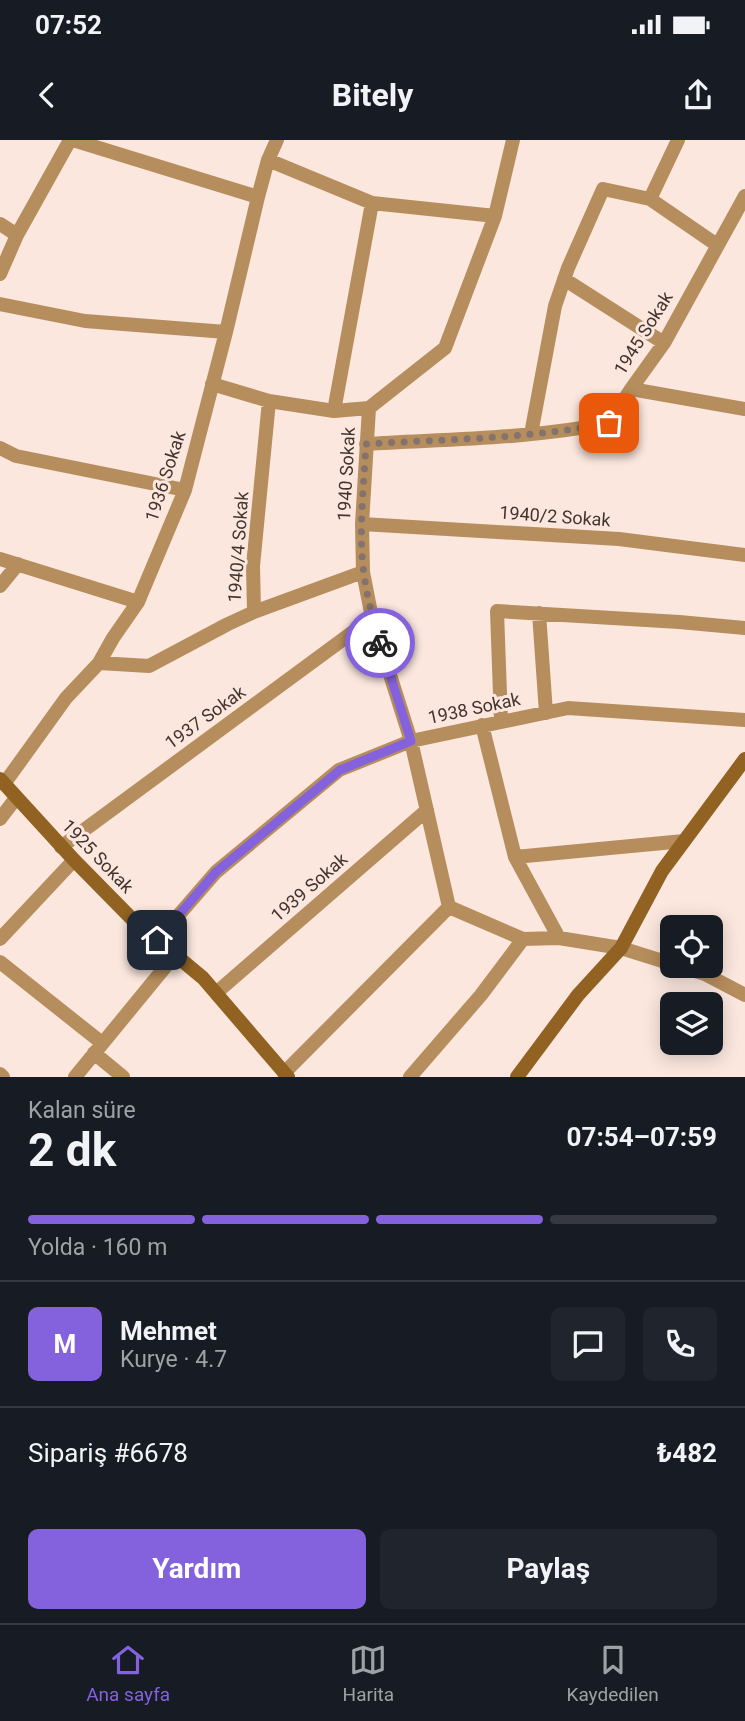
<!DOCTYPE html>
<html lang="tr">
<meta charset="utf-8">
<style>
body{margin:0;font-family:Roboto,sans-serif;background:#20242c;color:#f1f3f6;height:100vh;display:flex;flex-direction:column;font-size:26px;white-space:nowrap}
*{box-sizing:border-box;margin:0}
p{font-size:23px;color:#9ea1a6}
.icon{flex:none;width:38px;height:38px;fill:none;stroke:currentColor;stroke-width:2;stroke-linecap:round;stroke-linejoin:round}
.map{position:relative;height:937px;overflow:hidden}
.side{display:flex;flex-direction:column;background:#171b24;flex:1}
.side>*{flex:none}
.controls{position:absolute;left:660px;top:775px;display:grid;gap:14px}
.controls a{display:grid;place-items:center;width:63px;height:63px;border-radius:10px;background:#171b24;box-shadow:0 4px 18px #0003;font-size:35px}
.pin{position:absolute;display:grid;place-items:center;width:60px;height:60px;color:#fff;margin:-30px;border-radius:14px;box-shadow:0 4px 10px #0006}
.courier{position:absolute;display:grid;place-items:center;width:70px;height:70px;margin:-35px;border:5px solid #8562dd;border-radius:50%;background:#fff;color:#222;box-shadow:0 2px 9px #0007}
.headline em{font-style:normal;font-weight:700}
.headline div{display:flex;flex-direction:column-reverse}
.headline{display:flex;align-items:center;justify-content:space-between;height:119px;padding:0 28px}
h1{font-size:46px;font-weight:700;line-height:52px}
.bar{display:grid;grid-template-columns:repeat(4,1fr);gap:10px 7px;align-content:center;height:84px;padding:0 28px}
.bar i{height:9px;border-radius:5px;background:#363941}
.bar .on{background:#8562dd}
.bar p{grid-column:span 4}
.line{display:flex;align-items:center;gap:18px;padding:0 28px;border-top:2px solid #363941}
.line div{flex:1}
.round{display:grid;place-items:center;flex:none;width:74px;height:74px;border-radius:10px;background:#20242c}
.button{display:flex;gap:14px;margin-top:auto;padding:14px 28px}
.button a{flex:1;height:80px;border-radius:10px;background:#8562dd;color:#fff;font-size:28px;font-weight:700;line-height:80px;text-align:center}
.button a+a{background:#20242c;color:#f1f3f6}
.status{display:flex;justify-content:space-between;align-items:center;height:49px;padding:0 35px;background:#171b24;direction:ltr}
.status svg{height:19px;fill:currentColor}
header{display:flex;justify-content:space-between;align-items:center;height:91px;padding:0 28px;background:#171b24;font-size:32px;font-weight:700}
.dock{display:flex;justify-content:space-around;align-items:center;height:98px;border-top:2px solid #363941;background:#171b24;font-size:19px;color:#9ea1a6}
.dock a{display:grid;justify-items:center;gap:4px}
.dock .on{color:#8562dd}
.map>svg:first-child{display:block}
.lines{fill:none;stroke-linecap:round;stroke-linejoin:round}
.street{stroke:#b68d5d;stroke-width:14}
.secondary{stroke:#916222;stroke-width:14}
.done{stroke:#83736c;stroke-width:7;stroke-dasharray:0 12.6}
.route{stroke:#8562dd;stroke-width:9}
.labels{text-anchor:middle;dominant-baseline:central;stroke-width:6;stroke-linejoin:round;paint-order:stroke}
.street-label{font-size:18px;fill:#42352f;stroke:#fbe7de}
</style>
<div class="status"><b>07:52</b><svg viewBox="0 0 49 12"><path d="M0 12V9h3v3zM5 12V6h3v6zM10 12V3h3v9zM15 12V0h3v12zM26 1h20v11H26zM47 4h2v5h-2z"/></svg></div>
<header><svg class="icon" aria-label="back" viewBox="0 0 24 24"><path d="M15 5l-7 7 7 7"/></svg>Bitely<svg class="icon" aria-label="share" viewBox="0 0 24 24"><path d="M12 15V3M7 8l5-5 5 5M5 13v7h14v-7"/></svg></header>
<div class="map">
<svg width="745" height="937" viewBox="0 0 745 937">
<rect width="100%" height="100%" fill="#fbe7de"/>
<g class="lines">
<!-- street -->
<path class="street" d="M 73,0 L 258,57
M 268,20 L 372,63 L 495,76
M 650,59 L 678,0
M 0,84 L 17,95
M 0,134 L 17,95 L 70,0
M 564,139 L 664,203
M 0,164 L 85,181 L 226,192
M 212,244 L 269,261 L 334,271 L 369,268
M 631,249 L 745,269
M 334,271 L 372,63
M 531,294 L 555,166 L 568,128 L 603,49 L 650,59 L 717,105
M 366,304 C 447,299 529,299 609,283 L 631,249 L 664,203 L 745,56
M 0,308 L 16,316 L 185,350
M 362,384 L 619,399 L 745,415
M 0,419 L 138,462
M 0,446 L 18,424
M 254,472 L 363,432
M 539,473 L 546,573
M 99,523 L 149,526 L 228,484 L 254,472 L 253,426 L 269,261
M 501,582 L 497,471 L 679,482 L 745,488
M 482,585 L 515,717 L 559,798
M 4,644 L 66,558 L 99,523 L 113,498 L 138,462 L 185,350 L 226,192 L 258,57 L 268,20 L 277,0
M 0,679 L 16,658
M 61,707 L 372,478
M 515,717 L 684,701
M 449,767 L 523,799 L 559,798 L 621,808 L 672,824
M 0,799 L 74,720
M 157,800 L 216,732 L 339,630 L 411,601 L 568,568 L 745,580
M 0,822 L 102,903
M 679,826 L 705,834 L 745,855
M 216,853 L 427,670
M 94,913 L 123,937
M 284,933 L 449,767 L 411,601 L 372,478 L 363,432 L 362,384 L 369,268 L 445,208 L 495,76 L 513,0
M 0,934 L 3,937
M 75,937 L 175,815
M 410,937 L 481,855 L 523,799"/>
<!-- secondary -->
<path class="secondary" d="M 0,639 L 74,720 L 132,779 L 203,838 L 288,937
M 517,937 L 578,855 L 621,808 L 662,731 L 745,619"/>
</g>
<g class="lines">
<!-- done -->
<path class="done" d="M 380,503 C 373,480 367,457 364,434 C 358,394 364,344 366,304 C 447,299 529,299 609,283"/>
<!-- route -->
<path class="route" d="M 157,800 L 216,732 L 340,630 L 411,601 L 380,503"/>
</g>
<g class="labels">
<!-- street labels -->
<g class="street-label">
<text transform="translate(643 193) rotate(-58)">1945 Sokak</text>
<text transform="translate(346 334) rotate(-87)">1940 Sokak</text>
<text transform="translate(165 336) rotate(-72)">1936 Sokak</text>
<text transform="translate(555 376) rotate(4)">1940/2 Sokak</text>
<text transform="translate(238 407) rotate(-86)">1940/4 Sokak</text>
<text transform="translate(474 568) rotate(-12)">1938 Sokak</text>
<text transform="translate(205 577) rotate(-36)">1937 Sokak</text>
<text transform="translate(98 716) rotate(46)">1925 Sokak</text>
<text transform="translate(309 747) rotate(-41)">1939 Sokak</text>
</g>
</g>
</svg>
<div class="controls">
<a><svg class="icon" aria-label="locate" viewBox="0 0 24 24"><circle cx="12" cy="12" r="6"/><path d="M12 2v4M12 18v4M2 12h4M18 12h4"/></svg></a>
<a><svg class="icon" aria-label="layers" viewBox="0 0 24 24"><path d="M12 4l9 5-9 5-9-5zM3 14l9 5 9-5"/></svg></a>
</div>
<div class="pin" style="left:609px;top:283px;background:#ea580c"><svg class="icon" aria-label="bag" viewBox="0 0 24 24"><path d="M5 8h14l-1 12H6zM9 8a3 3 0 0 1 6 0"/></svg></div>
<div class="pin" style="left:157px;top:800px;background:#1f2937"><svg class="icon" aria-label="home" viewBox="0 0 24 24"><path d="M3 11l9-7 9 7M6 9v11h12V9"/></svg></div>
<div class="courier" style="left:380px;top:503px"><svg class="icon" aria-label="bike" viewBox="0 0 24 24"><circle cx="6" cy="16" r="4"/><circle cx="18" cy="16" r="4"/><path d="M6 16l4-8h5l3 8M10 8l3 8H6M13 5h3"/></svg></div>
</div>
<section class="side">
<div class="headline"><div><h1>2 dk</h1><p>Kalan süre</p></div><em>07:54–07:59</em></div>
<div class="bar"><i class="on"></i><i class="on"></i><i class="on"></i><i></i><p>Yolda · 160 m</p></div>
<div class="line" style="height:126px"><b class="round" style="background:#8562dd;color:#fff">M</b><div><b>Mehmet</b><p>Kurye · 4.7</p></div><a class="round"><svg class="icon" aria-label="chat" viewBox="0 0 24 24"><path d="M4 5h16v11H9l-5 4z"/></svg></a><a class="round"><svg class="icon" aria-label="phone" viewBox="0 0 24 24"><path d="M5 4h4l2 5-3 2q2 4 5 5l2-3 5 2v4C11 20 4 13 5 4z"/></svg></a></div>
<div class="line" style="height:91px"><div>Sipariş #6678</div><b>₺482</b></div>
<div class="button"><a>Yardım</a><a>Paylaş</a></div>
</section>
<nav class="dock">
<a class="on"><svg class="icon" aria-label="home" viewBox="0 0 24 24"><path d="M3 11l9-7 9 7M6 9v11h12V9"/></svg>Ana sayfa</a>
<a><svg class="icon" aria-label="map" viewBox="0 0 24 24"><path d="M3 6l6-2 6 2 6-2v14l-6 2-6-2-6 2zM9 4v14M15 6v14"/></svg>Harita</a>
<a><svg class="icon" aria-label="saved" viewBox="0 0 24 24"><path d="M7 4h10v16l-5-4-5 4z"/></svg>Kaydedilen</a>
</nav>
